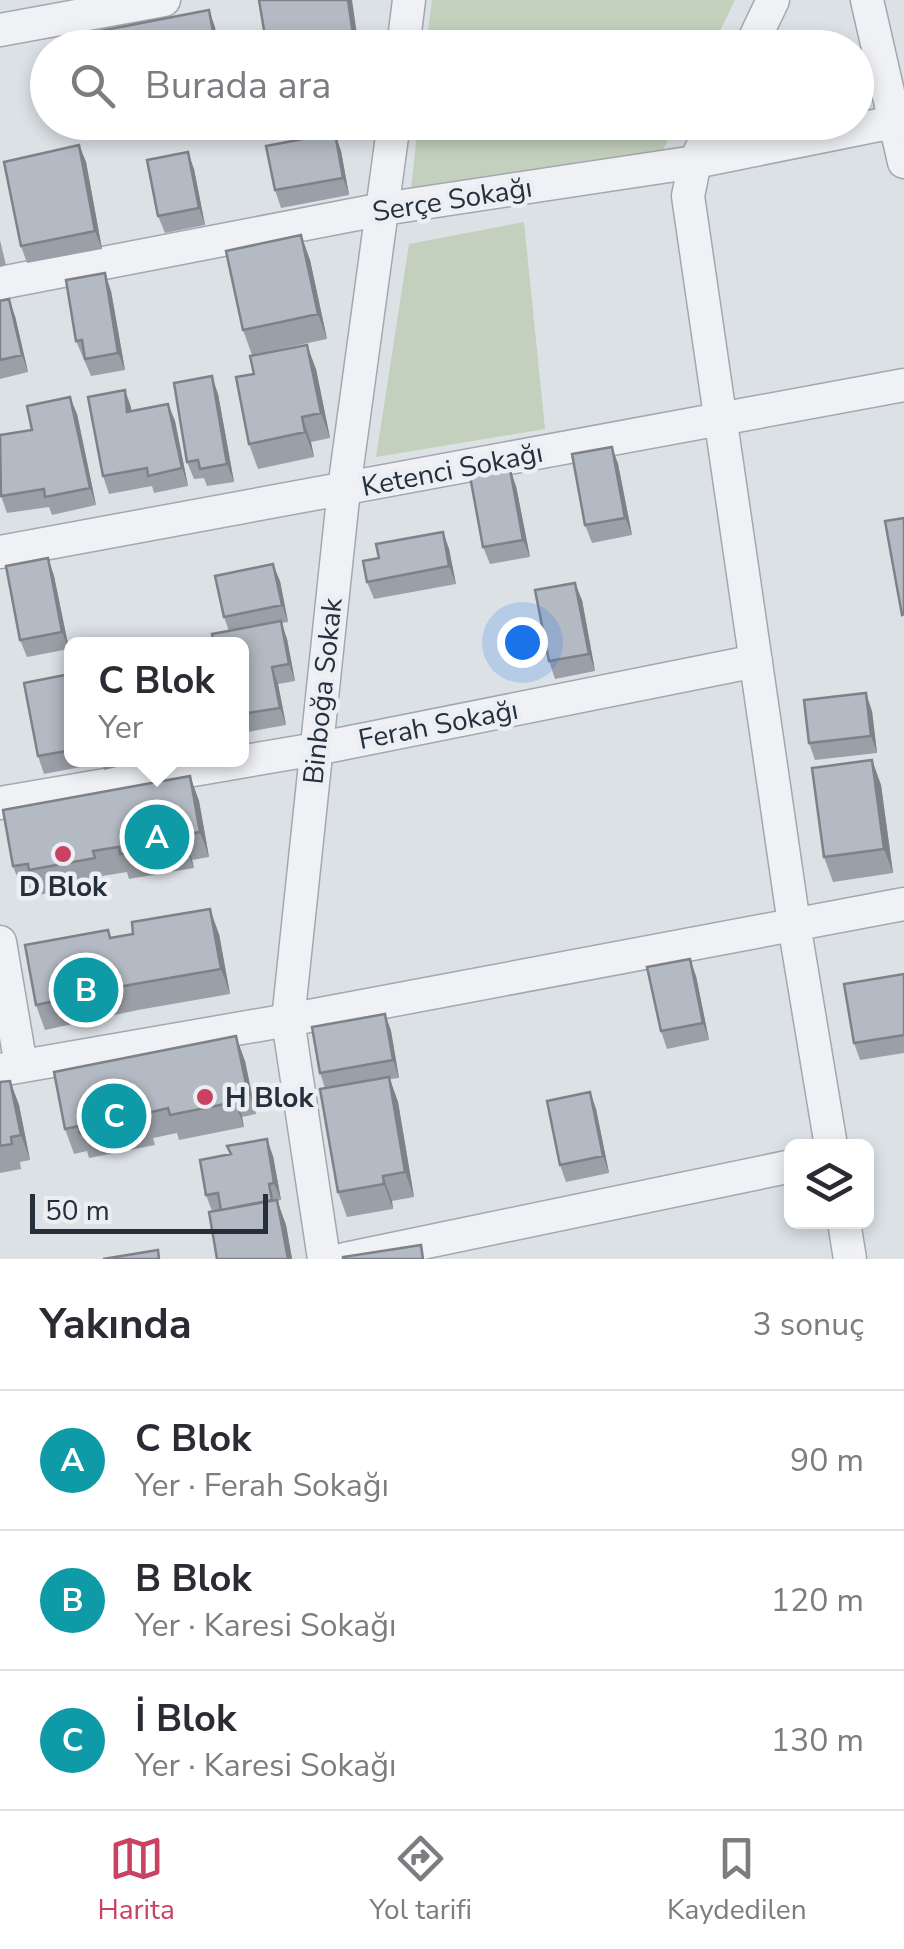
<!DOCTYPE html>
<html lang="tr">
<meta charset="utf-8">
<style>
:root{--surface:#fff;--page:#f2f2f3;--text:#2b2b33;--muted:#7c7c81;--line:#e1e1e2;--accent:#ca4261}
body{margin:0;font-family:"Nunito Sans",sans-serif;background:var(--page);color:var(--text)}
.controls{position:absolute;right:30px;bottom:30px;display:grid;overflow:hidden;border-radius:15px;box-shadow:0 5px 15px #0003}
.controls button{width:90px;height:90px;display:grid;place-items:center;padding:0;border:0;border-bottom:2px solid var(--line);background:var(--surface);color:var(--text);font:50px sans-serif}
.scale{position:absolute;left:30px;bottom:25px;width:238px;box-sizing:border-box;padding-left:10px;border:5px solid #26303c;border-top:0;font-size:28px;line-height:35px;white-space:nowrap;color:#26303c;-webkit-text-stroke:8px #ebeff4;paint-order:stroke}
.you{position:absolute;left:522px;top:642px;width:35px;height:35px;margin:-25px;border:8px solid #fff;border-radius:50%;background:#1a73e8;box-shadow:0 0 0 15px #1a73e833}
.badge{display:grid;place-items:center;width:65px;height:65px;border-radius:50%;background:var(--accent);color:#fff;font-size:32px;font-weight:700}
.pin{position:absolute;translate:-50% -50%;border:5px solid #fff;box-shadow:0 2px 10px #0006}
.popup{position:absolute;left:64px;top:637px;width:185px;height:130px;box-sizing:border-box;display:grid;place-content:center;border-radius:15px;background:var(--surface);filter:drop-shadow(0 2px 8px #0005);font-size:32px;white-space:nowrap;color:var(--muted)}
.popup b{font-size:38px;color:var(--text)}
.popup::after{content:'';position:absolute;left:50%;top:100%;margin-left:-20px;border:20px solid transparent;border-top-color:var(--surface)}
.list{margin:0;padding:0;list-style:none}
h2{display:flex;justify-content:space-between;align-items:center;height:130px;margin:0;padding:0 40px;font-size:42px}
h2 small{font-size:32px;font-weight:400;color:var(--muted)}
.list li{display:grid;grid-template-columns:65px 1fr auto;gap:30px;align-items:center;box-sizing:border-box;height:140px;padding:0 40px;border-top:2px solid var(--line)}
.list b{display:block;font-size:38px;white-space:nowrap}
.list p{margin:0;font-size:32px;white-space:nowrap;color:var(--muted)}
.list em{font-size:32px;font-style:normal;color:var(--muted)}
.icon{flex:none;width:55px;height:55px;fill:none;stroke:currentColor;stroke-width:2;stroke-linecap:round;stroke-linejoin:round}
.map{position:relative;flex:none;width:904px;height:1259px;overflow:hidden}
.search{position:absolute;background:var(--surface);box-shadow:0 5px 15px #0003;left:30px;right:30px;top:30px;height:110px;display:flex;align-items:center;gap:25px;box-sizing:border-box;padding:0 35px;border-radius:55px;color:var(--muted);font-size:38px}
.sheet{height:550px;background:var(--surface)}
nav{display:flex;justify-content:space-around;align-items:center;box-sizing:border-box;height:140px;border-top:2px solid var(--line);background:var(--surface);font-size:28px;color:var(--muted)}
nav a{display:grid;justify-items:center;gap:5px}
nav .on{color:var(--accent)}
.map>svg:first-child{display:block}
</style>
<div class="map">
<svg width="904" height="1259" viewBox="0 0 904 1259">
<rect width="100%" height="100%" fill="#dce1e6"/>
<!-- green -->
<path fill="#c3d0bd" d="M 432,0 L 735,0 L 712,47 L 426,47 Z
M 418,123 L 676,123 L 663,150 L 411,190 Z
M 524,222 L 545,429 L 376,457 L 409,244 Z"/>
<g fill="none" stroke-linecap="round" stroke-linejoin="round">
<defs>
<path id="minor" d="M 867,0 L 904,162
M 0,30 L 164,0
M 403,48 L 409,0
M 750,48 L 773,0
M 714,122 L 695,162 L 688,196 L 794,924 L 831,1146
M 0,283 L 383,209 L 695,162 L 904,120
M 0,552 L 904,385
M 0,803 L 316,749 L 756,661
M 0,942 L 21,1066
M 0,1070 L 288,1020 L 904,904
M 844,1222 L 850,1259
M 324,1259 L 288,1020 L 344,489 L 394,122
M 345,1259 L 792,1166"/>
</defs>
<!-- minor casing -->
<use href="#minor" stroke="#a2a8b0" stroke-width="35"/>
<!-- minor -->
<use href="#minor" stroke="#eff1f4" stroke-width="32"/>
</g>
<!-- wall -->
<path fill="#9ba0a8" d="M 101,122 L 141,122 L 141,124 L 104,131 Z
M 79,145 L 86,162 L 102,249 L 27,263 L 21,246 Z
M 341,151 L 349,195 L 281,208 L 275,190 Z
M 194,169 L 205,225 L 165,233 L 158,216 Z
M 301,235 L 310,260 L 327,339 L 252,355 L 243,330 Z
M 0,240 L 6,265 L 0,267 Z
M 111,291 L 125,370 L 91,376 L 76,341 Z
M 0,301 L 15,316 L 28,372 L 0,379 Z
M 316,369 L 330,438 L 311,442 L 314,457 L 258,469 L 249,444 Z
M 125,390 L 131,411 L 168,404 L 175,421 L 188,486 L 154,493 L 152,486 L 109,494 L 103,476 Z
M 218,394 L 234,482 L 207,486 L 204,478 L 194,479 L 187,462 Z
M 77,414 L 96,505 L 52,515 L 49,507 L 7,513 L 1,496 L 32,430 Z
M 612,447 L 618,464 L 632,535 L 592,543 L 585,525 Z
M 516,486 L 530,557 L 490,564 L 483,547 Z
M 443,532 L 449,549 L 456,584 L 374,599 L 367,582 Z
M 48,558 L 54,576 L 69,649 L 27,657 L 20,640 Z
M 280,581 L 288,622 L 281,623 L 287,639 L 295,681 L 278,684 L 286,725 L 242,733 L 242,644 L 229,631 L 224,617 Z
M 582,600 L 595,671 L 555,679 L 549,661 Z
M 65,675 L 72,695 L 72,760 L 84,760 L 86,766 L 44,774 L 38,756 Z
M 872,711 L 877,753 L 815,760 L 809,743 Z
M 101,760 L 128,760 L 130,764 L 104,770 Z
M 872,760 L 881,785 L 893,873 L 833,882 L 824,857 Z
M 190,776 L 199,801 L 209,857 L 192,860 L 194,868 L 129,879 L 127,872 L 102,876 L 104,883 L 38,895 L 36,889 L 22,891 L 13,866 Z
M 108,930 L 111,938 L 219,934 L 230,994 L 138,1010 L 45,1030 L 36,1005 Z
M 904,974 L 904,1053 L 860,1060 L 854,1043 Z
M 696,976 L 709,1040 L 667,1049 L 661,1031 Z
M 385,1014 L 391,1031 L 399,1078 L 390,1079 L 398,1102 L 414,1197 L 392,1201 L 393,1209 L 347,1217 L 338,1192 L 325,1088 L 320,1073 Z
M 245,1061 L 256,1114 L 242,1117 L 244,1127 L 179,1140 L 177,1133 L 153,1138 L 155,1145 L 89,1158 L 87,1151 L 74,1154 L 65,1129 Z
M 10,1081 L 19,1105 L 30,1160 L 20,1162 L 21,1169 L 0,1173 L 0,1082 Z
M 590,1092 L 596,1109 L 609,1173 L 566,1182 L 560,1165 Z
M 273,1156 L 281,1200 L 277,1201 L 286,1225 L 292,1259 L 217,1259 L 212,1211 L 206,1195 Z"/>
<!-- shaded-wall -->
<path fill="#7e8288" d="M 348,0 L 352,0 L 359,48 L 355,48 Z
M 209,10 L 215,27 L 219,48 L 216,48 Z
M 335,133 L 341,151 L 349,195 L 343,178 Z
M 79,145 L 86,162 L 102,249 L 95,231 Z
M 188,152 L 194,169 L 205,225 L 199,208 Z
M 301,235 L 310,260 L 327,339 L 318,314 Z
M 105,273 L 111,291 L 125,370 L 118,353 Z
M 9,299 L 15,316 L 28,372 L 22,355 Z
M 307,345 L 316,369 L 330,438 L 321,413 Z
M 212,376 L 218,394 L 234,482 L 227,464 Z
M 125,390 L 131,407 L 133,429 L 127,412 Z
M 70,397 L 77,414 L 96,505 L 90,488 Z
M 168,404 L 175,421 L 188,486 L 182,468 Z
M 302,417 L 311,442 L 314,457 L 305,432 Z
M 612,447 L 618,464 L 632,535 L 625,518 Z
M 510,469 L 516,486 L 530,557 L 523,540 Z
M 443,532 L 449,549 L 456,584 L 449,566 Z
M 48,558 L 54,576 L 69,649 L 62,632 Z
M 273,564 L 280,581 L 288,622 L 282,605 Z
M 575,583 L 582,600 L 595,671 L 589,654 Z
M 281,621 L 287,639 L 295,681 L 289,664 Z
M 272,667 L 278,684 L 286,725 L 280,708 Z
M 65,675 L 72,695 L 72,710 Z
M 866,693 L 872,711 L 877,753 L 871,736 Z
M 872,760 L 881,785 L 893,873 L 884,849 Z
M 190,776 L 199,801 L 209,857 L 200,832 Z
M 183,835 L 192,860 L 194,868 L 184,843 Z
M 210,909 L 219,934 L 230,994 L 221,969 Z
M 690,959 L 696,976 L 709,1040 L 703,1023 Z
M 385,1014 L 391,1031 L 399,1078 L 393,1060 Z
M 236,1036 L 245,1061 L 256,1114 L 247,1089 Z
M 389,1077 L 398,1102 L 414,1197 L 405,1172 Z
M 10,1081 L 19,1105 L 30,1160 L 21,1135 Z
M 233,1092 L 242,1117 L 244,1127 L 235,1102 Z
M 590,1092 L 596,1109 L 609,1173 L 603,1156 Z
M 267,1139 L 273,1156 L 281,1200 L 274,1183 Z
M 383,1176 L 392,1201 L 393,1209 L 384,1184 Z
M 277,1200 L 286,1225 L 292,1259 L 288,1259 Z"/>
<!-- building -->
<path fill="#b4bac3" stroke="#7e8288" stroke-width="2.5" d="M 259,0 L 348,0 L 355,48 L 267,48 Z
M 209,10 L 216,48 L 81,48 L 79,35 Z
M 335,133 L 343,178 L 275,190 L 266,146 Z
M 79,145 L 95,231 L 21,246 L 4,162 Z
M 188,152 L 199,208 L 158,216 L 147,160 Z
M 301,235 L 318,314 L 243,330 L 226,251 Z
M 105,273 L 118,353 L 85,359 L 82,340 L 76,341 L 66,280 Z
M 9,299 L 22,355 L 0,360 L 0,301 Z
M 307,345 L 321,413 L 302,417 L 305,432 L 249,444 L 236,377 L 254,374 L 250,356 Z
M 212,376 L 227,464 L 200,469 L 198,460 L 187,462 L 174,383 Z
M 125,390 L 127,412 L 168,404 L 182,468 L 148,476 L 147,468 L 103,476 L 88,397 Z
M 70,397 L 90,488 L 45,497 L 44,489 L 1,496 L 0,435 L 32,430 L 27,406 Z
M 612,447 L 625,518 L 585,525 L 572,454 Z
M 510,469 L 523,540 L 483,547 L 470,476 Z
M 904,518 L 904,614 L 902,615 L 885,521 Z
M 443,532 L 449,566 L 367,582 L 363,561 L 379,558 L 376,544 Z
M 48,558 L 62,632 L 20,640 L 6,566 Z
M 273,564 L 282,605 L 224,617 L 215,576 Z
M 575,583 L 589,654 L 549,661 L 535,590 Z
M 281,621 L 289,664 L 272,667 L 280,708 L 242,714 L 242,644 L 214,644 L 212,634 Z
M 65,675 L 72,710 L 72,750 L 38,756 L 24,683 Z
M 866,693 L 871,736 L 809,743 L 804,700 Z
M 872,760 L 884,849 L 824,857 L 812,768 Z
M 190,776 L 200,832 L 183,835 L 184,843 L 120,854 L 119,847 L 105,849 L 93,851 L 95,858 L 29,870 L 28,864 L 13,866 L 3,810 Z
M 210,909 L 221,969 L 129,985 L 36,1005 L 25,945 L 108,930 L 110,938 L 133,934 L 132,922 Z
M 690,959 L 703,1023 L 661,1031 L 647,967 Z
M 904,974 L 904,1035 L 854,1043 L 844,984 Z
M 385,1014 L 393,1060 L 320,1073 L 312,1027 Z
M 236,1036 L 247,1089 L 233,1092 L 235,1102 L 170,1115 L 168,1108 L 144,1114 L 146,1120 L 80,1133 L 79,1126 L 65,1129 L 54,1072 Z
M 389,1077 L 405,1172 L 383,1176 L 384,1184 L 338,1192 L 320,1089 Z
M 10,1081 L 21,1135 L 11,1137 L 12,1144 L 0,1146 L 0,1082 Z
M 590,1092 L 603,1156 L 560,1165 L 547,1101 Z
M 267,1139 L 274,1183 L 269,1184 L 272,1200 L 221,1210 L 218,1193 L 206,1195 L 200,1160 L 231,1154 L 227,1146 Z
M 277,1200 L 288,1259 L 217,1259 L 209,1212 Z
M 421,1245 L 423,1259 L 343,1259 L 343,1257 Z
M 158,1250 L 159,1259 L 103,1259 Z"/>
<!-- markers -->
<g fill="#ca4261" stroke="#ebeff4" stroke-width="4">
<circle cx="63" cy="854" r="10"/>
<circle cx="205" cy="1097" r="10"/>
</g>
<g text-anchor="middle" stroke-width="9" stroke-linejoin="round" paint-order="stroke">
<!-- street labels -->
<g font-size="28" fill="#26303c" stroke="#ebeff4">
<text transform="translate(452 199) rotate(-9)" y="10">Serçe Sokağı</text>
<text transform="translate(452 469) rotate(-11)" y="10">Ketenci Sokağı</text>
<text transform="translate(322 691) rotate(-84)" y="10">Binboğa Sokak</text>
<text transform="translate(438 724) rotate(-11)" y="10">Ferah Sokağı</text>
</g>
<!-- poi labels -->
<g font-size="28" font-weight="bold" fill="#26303c" stroke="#ebeff4">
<text x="63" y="896">D Blok</text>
<text x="225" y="1107" text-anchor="start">H Blok</text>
</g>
</g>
</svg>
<div class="controls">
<button><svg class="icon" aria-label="layers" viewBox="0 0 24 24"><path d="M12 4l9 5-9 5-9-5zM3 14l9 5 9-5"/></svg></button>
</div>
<div class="scale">50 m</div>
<div class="you"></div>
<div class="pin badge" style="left:157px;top:837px;background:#0f9aa8">A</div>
<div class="popup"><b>C Blok</b>Yer</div>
<div class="pin badge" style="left:86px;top:990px;background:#0f9aa8">B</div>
<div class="pin badge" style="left:114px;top:1116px;background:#0f9aa8">C</div>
<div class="search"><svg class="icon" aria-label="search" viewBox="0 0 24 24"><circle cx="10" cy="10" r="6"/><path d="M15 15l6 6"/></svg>Burada ara</div>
</div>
<section class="sheet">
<h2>Yakında<small>3 sonuç</small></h2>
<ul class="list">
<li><span class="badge" style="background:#0f9aa8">A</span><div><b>C Blok</b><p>Yer · Ferah Sokağı</p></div><em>90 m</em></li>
<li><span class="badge" style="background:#0f9aa8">B</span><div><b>B Blok</b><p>Yer · Karesi Sokağı</p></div><em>120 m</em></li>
<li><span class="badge" style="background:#0f9aa8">C</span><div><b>İ Blok</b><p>Yer · Karesi Sokağı</p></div><em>130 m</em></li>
</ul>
</section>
<nav>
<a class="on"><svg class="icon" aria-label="map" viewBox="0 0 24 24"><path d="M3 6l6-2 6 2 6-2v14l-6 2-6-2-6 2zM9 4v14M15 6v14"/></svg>Harita</a>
<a><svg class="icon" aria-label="directions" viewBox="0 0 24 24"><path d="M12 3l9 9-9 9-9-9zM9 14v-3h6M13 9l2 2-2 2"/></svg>Yol tarifi</a>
<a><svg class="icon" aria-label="saved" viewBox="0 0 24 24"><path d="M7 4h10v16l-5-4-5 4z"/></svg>Kaydedilen</a>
</nav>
